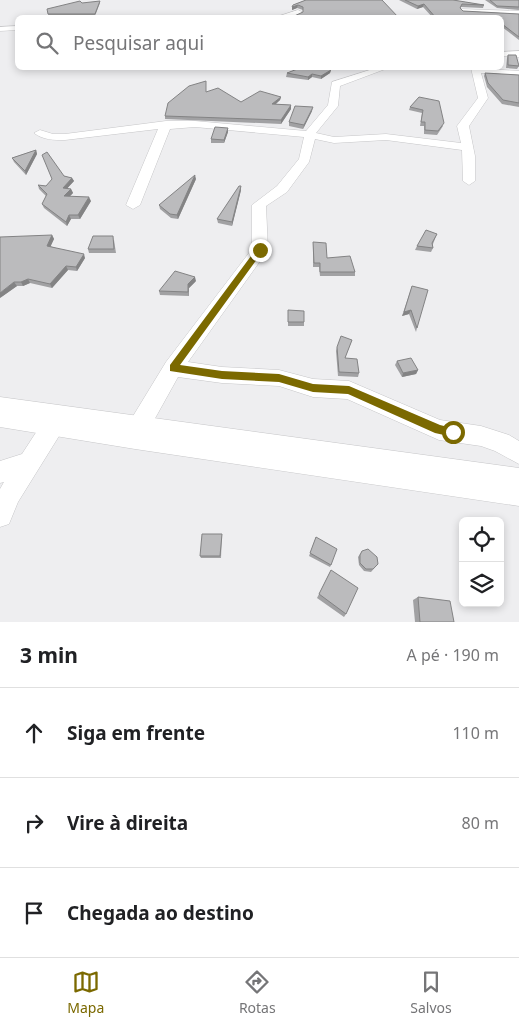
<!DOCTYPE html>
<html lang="pt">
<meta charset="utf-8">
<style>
:root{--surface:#fff;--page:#f6f6f6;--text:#202124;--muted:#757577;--line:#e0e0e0;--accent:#7b6900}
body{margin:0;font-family:"Noto Sans",sans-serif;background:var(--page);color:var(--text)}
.controls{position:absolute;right:15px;bottom:15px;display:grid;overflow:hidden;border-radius:8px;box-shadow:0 2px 8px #0003}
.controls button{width:45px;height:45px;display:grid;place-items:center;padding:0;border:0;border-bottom:1px solid var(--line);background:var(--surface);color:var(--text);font:25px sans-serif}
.stop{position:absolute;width:15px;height:15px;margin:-11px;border:4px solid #7b6900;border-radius:50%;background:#fff}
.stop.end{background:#7b6900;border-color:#fff;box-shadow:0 1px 5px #0008}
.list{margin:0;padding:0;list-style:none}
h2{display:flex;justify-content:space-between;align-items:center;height:65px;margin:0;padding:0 20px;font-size:21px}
h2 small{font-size:16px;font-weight:400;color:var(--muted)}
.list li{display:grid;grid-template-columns:32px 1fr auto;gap:15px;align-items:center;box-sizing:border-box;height:90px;padding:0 20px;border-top:1px solid var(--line)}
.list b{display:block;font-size:19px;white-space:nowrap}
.list em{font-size:16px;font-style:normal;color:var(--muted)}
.icon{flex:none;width:28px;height:28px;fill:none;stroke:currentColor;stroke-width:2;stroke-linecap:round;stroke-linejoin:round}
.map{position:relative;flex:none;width:519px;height:622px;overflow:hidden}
.search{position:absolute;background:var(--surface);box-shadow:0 2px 8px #0003;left:15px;right:15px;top:15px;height:55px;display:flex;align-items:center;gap:12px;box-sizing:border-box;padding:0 18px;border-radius:8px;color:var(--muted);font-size:19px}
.sheet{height:335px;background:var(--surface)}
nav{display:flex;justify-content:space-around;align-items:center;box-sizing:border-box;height:70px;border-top:1px solid var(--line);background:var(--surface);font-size:14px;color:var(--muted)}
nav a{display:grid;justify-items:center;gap:2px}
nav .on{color:var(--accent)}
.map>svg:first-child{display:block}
</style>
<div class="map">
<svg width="519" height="622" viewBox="0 0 519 622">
<rect width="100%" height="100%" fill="#eeeef0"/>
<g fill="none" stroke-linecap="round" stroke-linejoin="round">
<defs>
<path id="minor" d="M 461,9 L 519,11 L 519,15 L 463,12 L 461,11 Z
M 298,10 L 302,12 L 301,14 L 286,18 L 273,18 Z
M 18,26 L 18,30 L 0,31 L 0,27 Z
M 519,51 L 519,57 L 502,56 L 502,52 Z
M 376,68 L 388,68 L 340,86 L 338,106 L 316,133 L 334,137 L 386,134 L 461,143 L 457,126 L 478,98 L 471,68 L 519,71 L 519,77 L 481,73 L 488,98 L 469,126 L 475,156 L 475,181 L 469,185 L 463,181 L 462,150 L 386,140 L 334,143 L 315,139 L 309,162 L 287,192 L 266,206 L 268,250 L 188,362 L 222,367 L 279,370 L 313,379 L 349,381 L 440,420 L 481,426 L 509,435 L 519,441 L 519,464 L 495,451 L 481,446 L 439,440 L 347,399 L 313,397 L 279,386 L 222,383 L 178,377 L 143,440 L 135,443 L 127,440 L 124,433 L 127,426 L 166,362 L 252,249 L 252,205 L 277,186 L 299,159 L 304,137 L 195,127 L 170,129 L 140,205 L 133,209 L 126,205 L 158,129 L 65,140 C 54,140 43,140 34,133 L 40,130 L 53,134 L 65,134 L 166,121 L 195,121 L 306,131 L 328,105 L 332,82 Z
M 56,411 L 64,414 L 67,421 L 64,428 L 18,502 L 9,524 L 0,527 L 0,489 L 4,482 L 0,483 L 0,461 L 22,454 L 48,414 Z"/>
<path id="trunk" d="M 0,397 L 519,468 L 519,506 L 135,449 L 0,427 Z"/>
</defs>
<!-- minor casing -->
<use href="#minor" stroke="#c6c6c8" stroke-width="1"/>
<!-- trunk casing -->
<use href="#trunk" stroke="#c6c6c8" stroke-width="1"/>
<!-- minor -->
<use href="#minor" fill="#fff" fill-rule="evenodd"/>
<!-- trunk -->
<use href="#trunk" fill="#fff" fill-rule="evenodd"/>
</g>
<!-- wall -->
<path fill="#a1a1a3" d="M 306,0 L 303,12 L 303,10 L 297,8 L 292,10 L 293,5 Z
M 399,0 L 453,0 L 484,5 L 483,8 L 461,7 L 460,9 L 463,11 L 519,14 L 519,40 L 502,27 L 502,18 L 433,18 L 423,7 L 417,9 Z
M 485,0 L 519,0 L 519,10 L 497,8 Z
M 82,3 L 100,3 L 95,16 L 49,17 L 48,14 Z
M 508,55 L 519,66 L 517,69 L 506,68 L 507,58 Z
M 331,70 L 330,73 L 321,79 L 312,77 L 308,80 L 286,77 L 287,73 Z
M 485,73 L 519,75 L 519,107 L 502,104 L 487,87 L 484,76 Z
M 207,92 L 241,102 L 281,97 L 280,100 L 276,104 L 291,105 L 291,109 L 281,124 L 165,119 L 165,116 Z
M 419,97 L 443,126 L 437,135 L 424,134 L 424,126 L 420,126 L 422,113 L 409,110 L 410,107 Z
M 312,111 L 303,129 L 289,126 L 289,122 Z
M 228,128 L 228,132 L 224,143 L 211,143 L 211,139 Z
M 36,150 L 37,154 L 26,175 L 14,162 L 12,158 Z
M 64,176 L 72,178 L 74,181 L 67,188 L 71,189 L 73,193 L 69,197 L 91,201 L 80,219 L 71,219 L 67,226 L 44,208 L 42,204 L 46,196 L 39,189 L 38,185 L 46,186 Z
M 196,179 L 178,219 L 171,218 L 160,209 L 159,205 Z
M 241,190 L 232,226 L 218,223 L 217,219 Z
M 437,234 L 433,244 L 433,248 L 431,252 L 415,250 L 417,246 Z
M 52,235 L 54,239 L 50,246 L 85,258 L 77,271 L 68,270 L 52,288 L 30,283 L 23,286 L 17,286 L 0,298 Z
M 114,240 L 116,253 L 89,253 L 88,249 Z
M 313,242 L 327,258 L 355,272 L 355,276 L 320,276 L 319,267 L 313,267 Z
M 196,281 L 189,288 L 189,296 L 160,295 L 159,291 Z
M 412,286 L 417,328 L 416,332 L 409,314 L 402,316 Z
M 288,310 L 304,322 L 304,326 L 288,326 Z
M 352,340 L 345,358 L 359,373 L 358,377 L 338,376 L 336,351 L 337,347 Z
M 397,361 L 418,370 L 416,374 L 402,377 L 395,365 Z
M 222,534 L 221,558 L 201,558 L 200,556 Z
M 316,537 L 331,565 L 330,567 L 309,556 Z
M 362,551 L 378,564 L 371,572 L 364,571 L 359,565 L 358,557 Z
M 331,570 L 346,614 L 344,617 L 317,598 Z
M 418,597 L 454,622 L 415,622 L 413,600 Z"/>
<!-- shaded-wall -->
<path fill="#838384" d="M 424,4 L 423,7 L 417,9 L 418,6 Z
M 298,5 L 297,8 L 292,10 L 292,7 Z
M 331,70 L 330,73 L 321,79 L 321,76 Z
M 312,74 L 312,77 L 308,80 L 308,77 Z
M 281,97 L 280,100 L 272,107 L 272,104 Z
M 291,105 L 291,109 L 281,124 L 281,120 Z
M 313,107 L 312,111 L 303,129 L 304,125 Z
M 228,128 L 228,132 L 224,143 L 224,140 Z
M 36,150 L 37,154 L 26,175 L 25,171 Z
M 195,175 L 196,179 L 178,219 L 177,215 Z
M 72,178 L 74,181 L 64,192 L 63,188 Z
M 241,186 L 241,190 L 232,226 L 232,222 Z
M 71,189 L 73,193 L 66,200 L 64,196 Z
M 89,197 L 91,201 L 80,219 L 78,215 Z
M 69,215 L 71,219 L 67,226 L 66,222 Z
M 52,235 L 54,239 L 49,250 L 47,246 Z
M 84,254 L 85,258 L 77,271 L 76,267 Z
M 66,266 L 68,270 L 52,288 L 50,284 Z
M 195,277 L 196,281 L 189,288 L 189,296 L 188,284 Z
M 28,279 L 30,283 L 23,286 L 21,282 Z
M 14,282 L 17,286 L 0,298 L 0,293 Z
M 411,310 L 409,314 L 402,316 L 404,312 Z
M 418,370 L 416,374 L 402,377 L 403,373 Z"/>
<!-- building -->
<path fill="#bbbbbd" stroke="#838384" d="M 306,0 L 382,0 L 399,18 L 354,18 L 354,16 L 351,18 L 290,18 L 303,12 L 303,7 L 298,5 L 292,7 L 293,5 Z
M 405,0 L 453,0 L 484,5 L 462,4 L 460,8 L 463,11 L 519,14 L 519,37 L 502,24 L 502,18 L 436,18 L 424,4 L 418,6 Z
M 490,0 L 519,0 L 519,7 L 497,6 Z
M 80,1 L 82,3 L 100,1 L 95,14 L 48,14 L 47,9 Z
M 508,55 L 516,55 L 519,66 L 508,65 Z
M 300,68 L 329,68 L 331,70 L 321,76 L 312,74 L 308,77 L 287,73 Z
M 485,73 L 519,75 L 519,103 L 503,100 L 488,83 Z
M 206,81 L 206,92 L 218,88 L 241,102 L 260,91 L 281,97 L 272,104 L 291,105 L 281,120 L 165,116 L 168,103 L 189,86 Z
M 419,97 L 439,101 L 444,123 L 438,131 L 425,130 L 425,122 L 421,122 L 423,110 L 410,107 Z
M 295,106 L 313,107 L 304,125 L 289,122 Z
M 215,127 L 228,128 L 224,140 L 211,139 Z
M 36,150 L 25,171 L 12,158 Z
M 47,152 L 64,176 L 72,178 L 63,188 L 71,189 L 64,196 L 89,197 L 78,215 L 69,215 L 66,222 L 42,204 L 47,194 L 38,185 L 46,186 L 52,179 L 42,155 Z
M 195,175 L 177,215 L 170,214 L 159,205 Z
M 239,186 L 241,186 L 232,222 L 217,219 Z
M 426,230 L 437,234 L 432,243 L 433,248 L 417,246 Z
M 52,235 L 47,246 L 84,254 L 76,267 L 66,266 L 50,284 L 28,279 L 21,282 L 14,282 L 0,293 L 0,237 Z
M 93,236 L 113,236 L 114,249 L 88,249 Z
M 313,242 L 326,243 L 327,258 L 350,256 L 355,272 L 320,272 L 320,263 L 314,263 Z
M 175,271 L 195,277 L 188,284 L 188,292 L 159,291 Z
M 412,286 L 428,290 L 417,328 L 411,310 L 404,312 Z
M 288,310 L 304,311 L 304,322 L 288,322 Z
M 341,336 L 352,340 L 345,358 L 357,359 L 359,373 L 339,372 L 337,347 Z
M 411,358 L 418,370 L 403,373 L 397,361 Z
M 202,534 L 222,534 L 220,556 L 200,556 Z
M 316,537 L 337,549 L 331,565 L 310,553 Z
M 368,549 L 377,557 L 378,564 L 373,569 L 366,569 L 360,563 L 360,555 L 362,551 Z
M 331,570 L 358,588 L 346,614 L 319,594 Z
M 418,597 L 450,601 L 454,622 L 420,622 Z"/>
<!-- route -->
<path fill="#7b6900" d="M 260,247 L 264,250 L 263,251 L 180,365 L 222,371 L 279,374 L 313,384 L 349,386 L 440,425 L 456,429 L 456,435 L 453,437 L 435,433 L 348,394 L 313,392 L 279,382 L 222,379 L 170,371 L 170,365 L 257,248 Z"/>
</svg>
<div class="controls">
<button><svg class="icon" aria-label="locate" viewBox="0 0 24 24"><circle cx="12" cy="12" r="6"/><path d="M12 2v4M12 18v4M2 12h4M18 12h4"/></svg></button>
<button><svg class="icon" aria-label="layers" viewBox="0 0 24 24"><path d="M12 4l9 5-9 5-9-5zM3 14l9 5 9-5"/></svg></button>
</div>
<div class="stop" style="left:453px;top:432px"></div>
<div class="stop end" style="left:260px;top:250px"></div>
<div class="search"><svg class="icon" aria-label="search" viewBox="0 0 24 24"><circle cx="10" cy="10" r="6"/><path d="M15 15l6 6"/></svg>Pesquisar aqui</div>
</div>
<section class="sheet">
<h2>3 min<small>A pé · 190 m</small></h2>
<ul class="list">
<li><svg class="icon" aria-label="ahead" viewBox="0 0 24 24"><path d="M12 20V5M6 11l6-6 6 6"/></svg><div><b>Siga em frente</b></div><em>110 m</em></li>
<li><svg class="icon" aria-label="right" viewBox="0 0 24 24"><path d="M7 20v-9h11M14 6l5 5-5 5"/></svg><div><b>Vire à direita</b></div><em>80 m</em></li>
<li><svg class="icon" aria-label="arrive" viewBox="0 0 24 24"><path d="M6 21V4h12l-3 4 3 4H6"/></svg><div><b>Chegada ao destino</b></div></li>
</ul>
</section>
<nav>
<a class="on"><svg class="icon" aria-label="map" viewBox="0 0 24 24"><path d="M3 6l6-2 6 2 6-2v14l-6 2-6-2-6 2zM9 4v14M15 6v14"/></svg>Mapa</a>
<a><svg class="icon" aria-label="directions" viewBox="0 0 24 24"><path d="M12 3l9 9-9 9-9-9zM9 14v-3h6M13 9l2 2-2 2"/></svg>Rotas</a>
<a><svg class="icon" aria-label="saved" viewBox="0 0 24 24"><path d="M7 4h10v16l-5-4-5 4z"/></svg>Salvos</a>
</nav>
